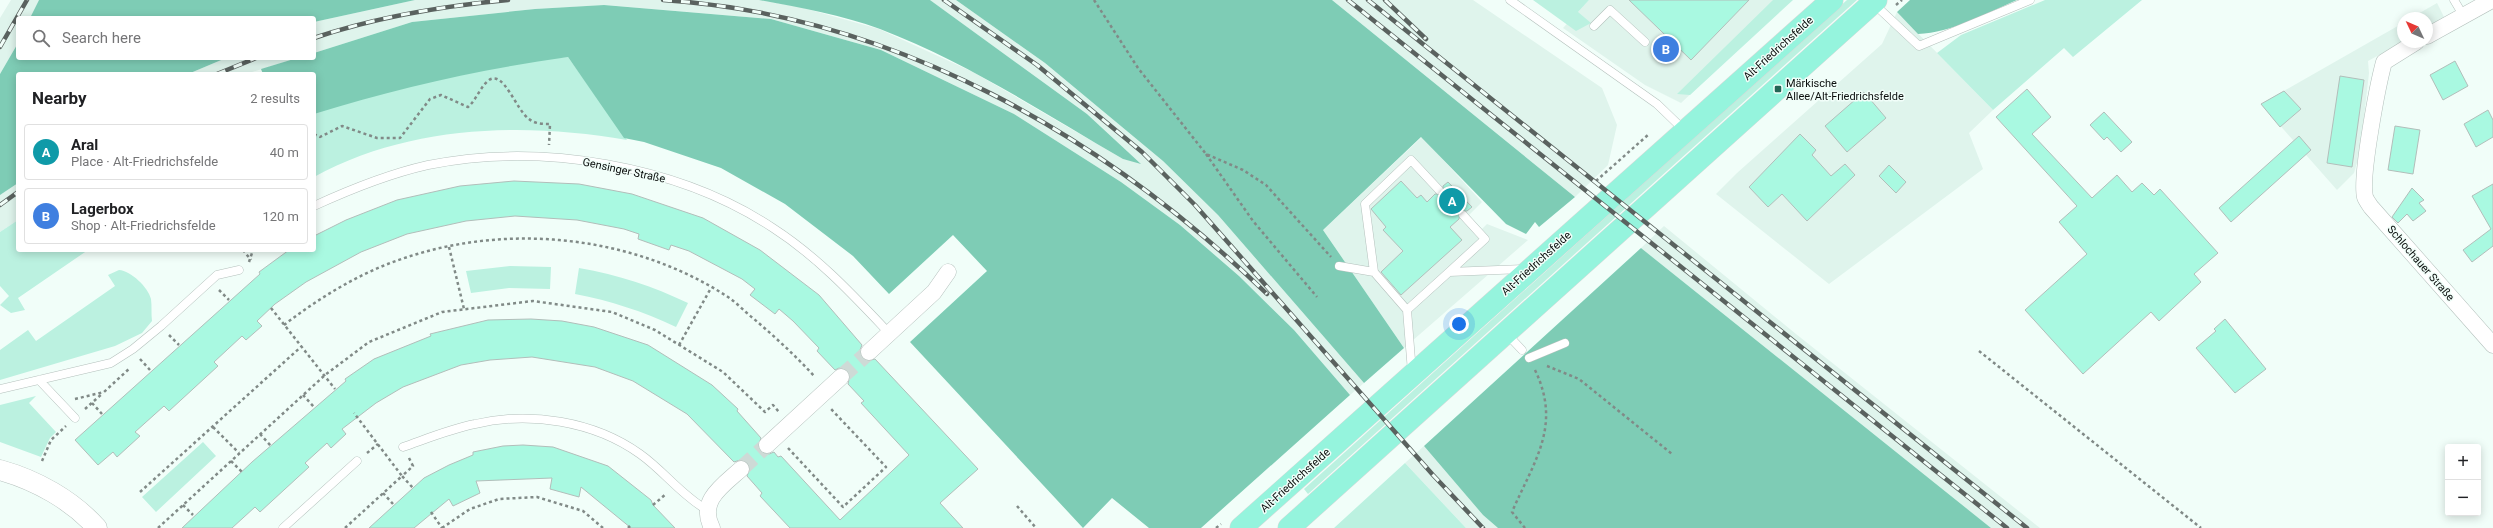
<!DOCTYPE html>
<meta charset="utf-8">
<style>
:root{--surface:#fff;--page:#f2f2f2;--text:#202124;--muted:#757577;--line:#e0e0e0;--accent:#236555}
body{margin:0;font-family:Roboto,sans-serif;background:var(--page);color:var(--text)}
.controls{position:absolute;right:12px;bottom:12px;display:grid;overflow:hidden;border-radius:4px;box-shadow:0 2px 10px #0003}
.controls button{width:36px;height:36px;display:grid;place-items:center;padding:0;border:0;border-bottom:1px solid var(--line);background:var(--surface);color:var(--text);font:20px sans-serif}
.compass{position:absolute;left:2397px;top:12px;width:36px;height:36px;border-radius:50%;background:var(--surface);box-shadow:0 2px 10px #0003;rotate:314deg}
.you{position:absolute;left:1459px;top:324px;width:14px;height:14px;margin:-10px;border:3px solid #fff;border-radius:50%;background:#1a73e8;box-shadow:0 0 0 6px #1a73e833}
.badge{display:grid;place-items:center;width:26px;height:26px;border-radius:50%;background:var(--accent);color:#fff;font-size:13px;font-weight:700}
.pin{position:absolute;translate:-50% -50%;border:2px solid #fff;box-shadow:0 1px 4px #0006}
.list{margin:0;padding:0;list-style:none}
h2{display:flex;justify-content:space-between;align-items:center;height:52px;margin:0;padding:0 16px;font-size:17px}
h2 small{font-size:13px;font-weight:400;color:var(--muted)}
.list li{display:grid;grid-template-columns:26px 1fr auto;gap:12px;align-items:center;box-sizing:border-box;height:56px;margin:0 8px 8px;padding:0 8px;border:1px solid var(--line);border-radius:4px}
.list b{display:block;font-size:15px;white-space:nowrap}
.list p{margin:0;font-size:13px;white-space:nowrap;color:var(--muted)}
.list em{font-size:13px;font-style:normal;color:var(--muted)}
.icon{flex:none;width:22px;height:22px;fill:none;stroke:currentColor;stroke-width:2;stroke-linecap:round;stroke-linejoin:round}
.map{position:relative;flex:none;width:2493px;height:528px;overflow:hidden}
.search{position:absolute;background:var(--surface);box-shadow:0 2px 10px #0003;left:16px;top:16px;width:300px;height:44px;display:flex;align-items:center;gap:10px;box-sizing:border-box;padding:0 14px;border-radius:4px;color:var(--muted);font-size:15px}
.panel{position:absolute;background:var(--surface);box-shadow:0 2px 10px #0003;left:16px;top:72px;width:300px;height:180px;border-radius:4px}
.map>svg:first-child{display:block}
</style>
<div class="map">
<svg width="2493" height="528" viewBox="0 0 2493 528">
<rect width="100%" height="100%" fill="#f1fef9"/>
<!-- built -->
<path fill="#dff4ec" d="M 11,0 L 39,0 L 30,18 L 18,18 L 18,43 L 0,74 L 0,18 Z
M 415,0 L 759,0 L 800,7 L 879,29 L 973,72 L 1123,159 L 1140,163 L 1087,114 L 930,0 L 956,0 L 1045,63 L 1163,161 L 1218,215 L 1364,383 L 1350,395 L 1294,330 L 1239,276 L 1180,225 L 1121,182 L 1014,114 L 881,50 L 771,19 L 605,5 L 535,9 L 412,22 L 314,53 L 314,22 Z
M 1332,0 L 1473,0 L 1602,88 L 1617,125 L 1608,165 L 1575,197 Z
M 1589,0 L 1791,0 L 1681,103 L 1645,85 L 1563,28 Z
M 2437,3 L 2445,19 L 2427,29 L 2427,18 L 2411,18 Z
M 1897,12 L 1993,110 L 1969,133 L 1983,169 L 1829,284 L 1716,194 L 1737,173 L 1882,44 Z
M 2403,23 L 2403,42 L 2368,61 L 2369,73 L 2360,152 L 2354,173 L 2337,190 L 2261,104 Z
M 226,58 L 297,58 L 246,74 L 188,74 Z
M 1422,137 L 1482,202 L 1469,215 L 1482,229 L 1487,224 L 1528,240 L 1404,348 L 1323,230 Z
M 18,183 L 18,220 L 0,232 L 0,195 Z
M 1664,226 L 1796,334 L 2040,528 L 1991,528 L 1641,248 Z
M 1424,446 L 1483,515 L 1498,528 L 1466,528 L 1405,463 Z"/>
<!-- green -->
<path fill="#bbf1e0" d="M 1533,0 L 1589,0 L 1578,12 L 1591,23 L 1576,31 Z
M 1773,0 L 1793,0 L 1690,95 L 1677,94 Z
M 1847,0 L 1857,0 L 1308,494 L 1304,489 Z
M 2045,0 L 2142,0 L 2073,57 L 2064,48 L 1993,110 L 1937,53 L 1961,35 Z
M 568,57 L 627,140 C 523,122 409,125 314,177 L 314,74 L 291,74 Z
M 18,220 L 18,250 L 88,250 L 18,298 L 25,310 L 11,313 L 0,305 L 9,296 L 0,286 L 0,232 Z
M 510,266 L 551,267 L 550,289 L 509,288 L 471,293 L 466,271 Z
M 579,268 C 619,275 652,286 688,303 L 676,327 C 642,311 611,301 575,294 Z
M 119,270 C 131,271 148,287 151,299 C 152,306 151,314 152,321 L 142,333 L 115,346 L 0,380 L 0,350 L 28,330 L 36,341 L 115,286 L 108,275 Z
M 36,396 L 29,403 L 56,432 L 50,438 L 41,457 L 0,442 L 0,405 Z
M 203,442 L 216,456 L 156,512 L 142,497 Z
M 1405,463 L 1466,528 L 1334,528 Z"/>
<!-- forest -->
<path fill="#7eccb5" d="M 39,0 L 415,0 L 314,22 L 314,18 L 30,18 Z
M 759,0 L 930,0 L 1087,114 L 1141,164 L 1123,159 C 1044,113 966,62 880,29 C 841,15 799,7 759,0 Z
M 956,0 L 1332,0 L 1575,197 L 1539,227 L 1535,222 L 1526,234 L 1506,224 L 1421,137 L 1323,230 L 1404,348 L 1364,383 L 1218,215 L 1163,161 L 1045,63 Z
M 1910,0 L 2017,0 C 1986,13 1952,33 1918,34 L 1897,12 Z
M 604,5 L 771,19 L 881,50 L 1014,114 L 1121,182 L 1180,225 L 1239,276 L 1294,330 L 1350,395 L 1201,528 L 1149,528 L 1112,498 L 1083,528 L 910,342 L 987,271 L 953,235 L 889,294 L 853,256 L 785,204 L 721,168 L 644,142 L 624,138 L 568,57 C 482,69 397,88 314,114 L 314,74 L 263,74 L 261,69 L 297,58 L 314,58 L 314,53 L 412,22 L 535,9 Z
M 18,43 L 18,58 L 226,58 L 188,74 L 18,74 L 18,183 L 0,195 L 0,74 Z
M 1641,248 L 1991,528 L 1498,528 L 1483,515 L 1424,446 Z"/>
<!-- building -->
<path fill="#a9f9e1" stroke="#b2beba" d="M 1629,0 L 1749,0 L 1691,60 Z
M 2455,61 L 2468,86 L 2443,100 L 2430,75 Z
M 2340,76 L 2364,80 L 2352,167 L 2327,163 Z
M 2027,89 L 2051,117 L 2032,134 L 2092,198 L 2117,175 L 2132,192 L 2142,183 L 2154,195 L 2160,189 L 2218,253 L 2194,274 L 2201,282 L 2159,321 L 2151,312 L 2083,374 L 2025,310 L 2087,254 L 2059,222 L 2077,206 L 1996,117 Z
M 2284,91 L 2301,109 L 2280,127 L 2261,104 Z
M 1864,92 L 1886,118 L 1847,152 L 1825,126 Z
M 2488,110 L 2493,120 L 2493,137 L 2476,147 L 2464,124 Z
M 2104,112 L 2132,142 L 2121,152 L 2107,137 L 2104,140 L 2090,125 Z
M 2395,126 L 2420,130 L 2413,174 L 2388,170 Z
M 1800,134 L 1816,150 L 1812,155 L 1831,176 L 1845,164 L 1855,175 L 1807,221 L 1782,194 L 1768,207 L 1749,187 Z
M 2299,136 L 2311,150 L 2231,222 L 2219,208 Z
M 1889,165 L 1906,182 L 1896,193 L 1879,176 Z
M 514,181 L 579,184 L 632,194 L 703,218 L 760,250 L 819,295 L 862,345 L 860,350 L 862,358 L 867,361 L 875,359 L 978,469 L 940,503 L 963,528 L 790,528 L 760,496 L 762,493 L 747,476 L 750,468 L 748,463 L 740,460 L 734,462 L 687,414 L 633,381 L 595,367 L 532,357 L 490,360 L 461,365 L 403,387 L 376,403 L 342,429 L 346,434 L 331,448 L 327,443 L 305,463 L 309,467 L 260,512 L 255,507 L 232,528 L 182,528 L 252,462 L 346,381 L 345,379 L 374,359 L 431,336 L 430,334 L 488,320 L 531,319 L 562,321 L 594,327 L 648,345 L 712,385 L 738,409 L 737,411 L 761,438 L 758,447 L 760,452 L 769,454 L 774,452 L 778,457 L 781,456 L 840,520 L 909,455 L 861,403 L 864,401 L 848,384 L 850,375 L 848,370 L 839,368 L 835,370 L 817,351 L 819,348 L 793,321 L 779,309 L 775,314 L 750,295 L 755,289 L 742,279 L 689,251 L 671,245 L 669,250 L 638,239 L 639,234 L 624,229 L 577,220 L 515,216 L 466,221 L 407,234 L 361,252 L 306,282 L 275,304 L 257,321 L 262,326 L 246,340 L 242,336 L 214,362 L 218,366 L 169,411 L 164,406 L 135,432 L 140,436 L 117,457 L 113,452 L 98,465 L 75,440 L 260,274 L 259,272 L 289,250 L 314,250 L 314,236 L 346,220 L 397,200 L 460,186 Z
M 1401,181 L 1417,198 L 1421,195 L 1427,202 L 1435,194 L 1443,194 L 1443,186 L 1448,182 L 1472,207 L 1467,211 L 1460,211 L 1459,219 L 1450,227 L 1462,240 L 1401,295 L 1381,272 L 1403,251 L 1383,230 L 1386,227 L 1371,209 Z
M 2493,184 L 2493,246 L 2472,262 L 2463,250 L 2491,229 L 2472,196 Z
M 2412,188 L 2424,200 L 2419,203 L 2426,211 L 2413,221 L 2407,214 L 2398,223 L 2392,217 Z
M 2225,319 L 2266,369 L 2235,393 L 2196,348 L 2216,331 L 2214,329 Z
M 523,445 L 553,447 L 608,466 L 651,500 L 653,505 L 675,528 L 631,528 L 581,487 L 579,497 L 550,489 L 552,478 L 476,481 L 480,493 L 453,506 L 449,499 L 414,528 L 369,528 L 424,478 L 449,465 L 473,455 L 473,452 L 503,446 Z"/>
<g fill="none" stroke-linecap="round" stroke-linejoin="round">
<!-- minor-tunnel -->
<path stroke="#cedad6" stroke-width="16" stroke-dasharray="16 8" stroke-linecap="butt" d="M 841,377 L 869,352
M 741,469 L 767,445"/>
<defs>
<path id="service" d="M 1510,0 L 1657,104 L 1685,131
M 2454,0 L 2463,15
M 1873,3 L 1919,46 L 2030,0
M 1594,26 L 1610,10 L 1645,42
M 314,206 C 351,189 388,174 428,165 C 540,142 678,165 773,228 C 818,257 853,295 889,333
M 1339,266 L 1374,272
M 1449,272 L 1485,239 L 1463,215
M 1407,310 L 1374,272 L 1365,204 L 1411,160 L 1439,190
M 1506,333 L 1522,350
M 1529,358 L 1565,343
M 1412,372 L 1407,310 L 1449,272 L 1523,269
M 39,380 L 75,418
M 0,389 L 111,363 L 133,349 L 161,326 L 217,275 L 239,270
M 403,447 C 426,439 450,429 475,424 C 529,411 594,421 640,454 C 664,471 681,495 707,510
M 283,528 L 357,461"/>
<path id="minor" d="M 2427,36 L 2492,0
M 2416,42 L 2384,62 C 2378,84 2360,177 2365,197 C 2366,200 2369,204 2371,207 L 2493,345
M 869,352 L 934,292 L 948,272
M 767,445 L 841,377
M 712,528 C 698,501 722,486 741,469"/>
<path id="tertiary" d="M 0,470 C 36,480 72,500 97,528"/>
<path id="primary" d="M 1241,528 L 1832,0
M 1289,528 L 1876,0"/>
</defs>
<!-- service casing -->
<use href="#service" stroke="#b4c0bc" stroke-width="9"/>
<!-- minor casing -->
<use href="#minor" stroke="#b4c0bc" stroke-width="17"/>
<!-- tertiary casing -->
<use href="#tertiary" stroke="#b4c0bc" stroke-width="21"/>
<!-- primary casing -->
<use href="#primary" stroke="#d8d9d8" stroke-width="23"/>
<!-- path -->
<path stroke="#818a87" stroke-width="2.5" stroke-dasharray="3 3" stroke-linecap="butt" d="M 1094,0 L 1138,68 L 1206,154 L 1243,170 L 1266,185 L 1331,257
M 1896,5 L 1902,0
M 314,134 L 320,137 L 342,126 L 377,138 L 400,138 L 430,99 L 441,95 L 468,107 C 477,99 480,87 489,80 C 504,70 516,110 529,119 C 535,124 543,124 550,124 L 549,145
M 1206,154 L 1253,221 L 1317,297
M 1596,181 L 1649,134
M 449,247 L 464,309
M 243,250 L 251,260
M 249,262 L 253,250
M 219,290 L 229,300
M 271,308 L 335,389
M 284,325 C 323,295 366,269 414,255 C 517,223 638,238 728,297 C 737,303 745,312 754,319 C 775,337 796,356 815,377
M 169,335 L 179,345
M 679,345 L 711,288
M 1979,351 L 2201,528
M 140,359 L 150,370
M 1547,366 L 1579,379 L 1672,454
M 303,395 L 314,407
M 75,399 L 104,392 L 130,368
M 92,403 L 102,414
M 85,409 L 103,393
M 213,427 L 239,453
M 260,434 L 271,446
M 788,448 L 843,507 L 886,467 L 831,409
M 367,453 L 378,444
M 409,458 L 413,466 L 402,476 L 413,488
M 42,461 L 51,440 L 66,426
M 231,461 L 242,472
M 140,492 L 302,346
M 383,493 L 393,504
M 183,505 L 193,515
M 653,505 L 666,494
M 1017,506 L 1036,528
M 431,512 L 442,528
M 158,528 L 325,375 L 369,342 L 442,312 L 533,301 L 612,312 L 655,330 L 723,372 L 765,412 L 773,405 L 779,412
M 345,528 L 402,476 L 354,413
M 442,528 L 470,509 L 499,499 L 537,497 L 583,511 L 603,528
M 628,528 L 630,526
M 1216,528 L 1221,524
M 1525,528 L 1512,512 C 1534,461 1562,426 1535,370"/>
<!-- service -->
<use href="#service" stroke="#fff" stroke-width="8"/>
<!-- minor -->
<use href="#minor" stroke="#fff" stroke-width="16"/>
<!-- tertiary -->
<use href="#tertiary" stroke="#fff" stroke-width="20"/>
<!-- primary -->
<use href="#primary" stroke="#95f4dd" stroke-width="22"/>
<defs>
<path id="rail" d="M 663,0 C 894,15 1104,136 1267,294
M 944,0 L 1037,65 L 1142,152 L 1195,205 L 1433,475 L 1483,528
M 1348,0 L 2007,528
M 1368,0 L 2027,528
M 1385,0 L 1426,39
M 314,38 C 376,17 443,6 508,0
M 0,47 L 27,0
M 217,74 L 256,58
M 0,205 L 18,192"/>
</defs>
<!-- rail casing -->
<use href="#rail" stroke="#5a625f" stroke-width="4.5"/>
<!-- rail -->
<use href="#rail" stroke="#f1fef9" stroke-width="3" stroke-dasharray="9" stroke-linecap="butt"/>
</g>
<!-- markers -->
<rect fill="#236555" stroke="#f1fef9" stroke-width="1.5" x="1774" y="85" width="8" height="8" rx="2"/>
<g text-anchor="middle" stroke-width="3" stroke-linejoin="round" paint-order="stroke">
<!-- street labels -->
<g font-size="11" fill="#0b0f0e" stroke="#f1fef9">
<text transform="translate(1778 48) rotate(-42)" y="4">Alt-Friedrichsfelde</text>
<text transform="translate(624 170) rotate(12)" y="4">Gensinger Straße</text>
<text transform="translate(1536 263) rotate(-42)" y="4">Alt-Friedrichsfelde</text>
<text transform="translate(2421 263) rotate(49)" y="4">Schlochauer Straße</text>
<text transform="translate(1295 480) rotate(-42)" y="4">Alt-Friedrichsfelde</text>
</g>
<!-- poi labels -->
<g font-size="11" fill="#0b0f0e" stroke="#f1fef9" text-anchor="start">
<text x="1786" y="87">Märkische<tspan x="1786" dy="13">Allee/Alt-Friedrichsfelde</tspan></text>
</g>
</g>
</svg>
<div class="controls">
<button>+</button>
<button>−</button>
</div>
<svg class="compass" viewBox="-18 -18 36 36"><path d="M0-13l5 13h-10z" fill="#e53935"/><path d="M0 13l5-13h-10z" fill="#757577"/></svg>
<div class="you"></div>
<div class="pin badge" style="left:1452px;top:201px;background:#0f9aa8">A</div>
<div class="pin badge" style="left:1666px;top:49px;background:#3f7fe0">B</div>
<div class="search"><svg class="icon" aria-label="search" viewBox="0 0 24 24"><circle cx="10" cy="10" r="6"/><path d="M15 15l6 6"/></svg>Search here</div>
<section class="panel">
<h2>Nearby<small>2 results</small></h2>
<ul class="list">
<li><span class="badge" style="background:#0f9aa8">A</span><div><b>Aral</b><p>Place · Alt-Friedrichsfelde</p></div><em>40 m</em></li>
<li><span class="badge" style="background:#3f7fe0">B</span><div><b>Lagerbox</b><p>Shop · Alt-Friedrichsfelde</p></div><em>120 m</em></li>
</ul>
</section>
</div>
